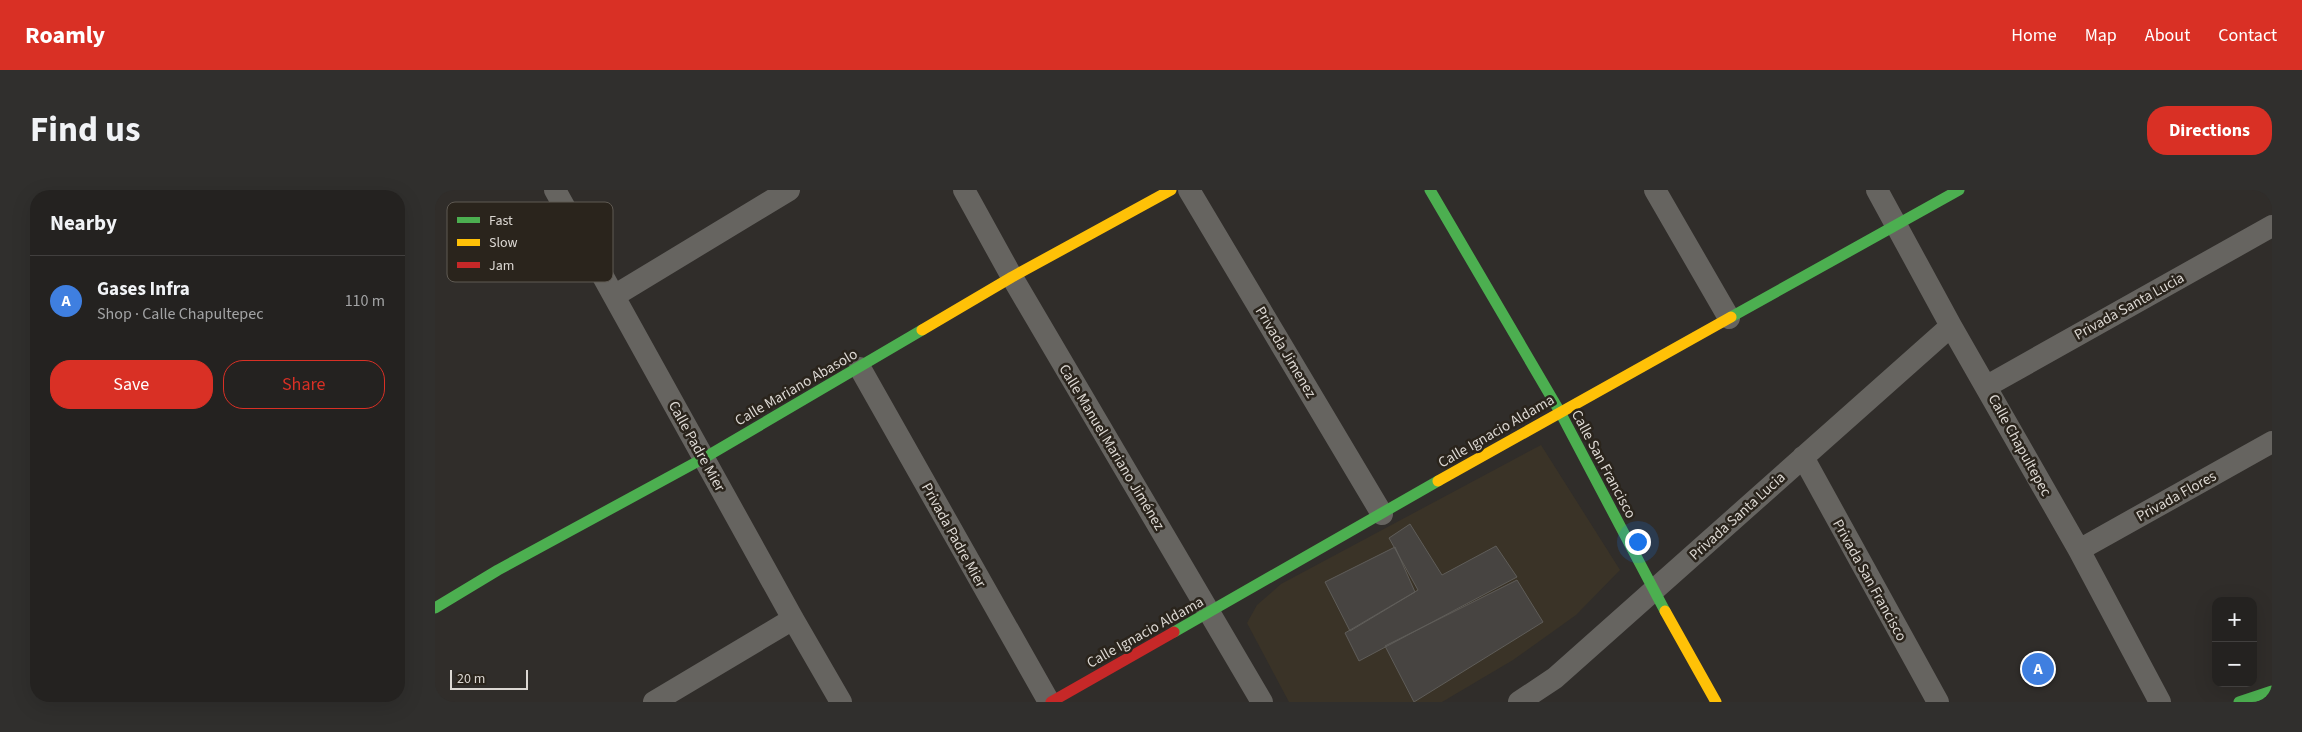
<!DOCTYPE html>
<meta charset="utf-8">
<style>
:root{--surface:#242220;--page:#302f2d;--text:#f1f3f6;--muted:#a3a4a5;--line:#413f3e;--accent:#d93025}
body{margin:0;font-family:"Source Sans 3",sans-serif;background:var(--page);color:var(--text)}
.controls{position:absolute;right:15px;bottom:15px;display:grid;overflow:hidden;border-radius:10px;box-shadow:0 5px 20px #0002}
.controls button{width:45px;height:45px;display:grid;place-items:center;padding:0;border:0;border-bottom:1px solid var(--line);background:var(--surface);color:var(--text);font:25px sans-serif}
.scale{position:absolute;left:15px;bottom:12px;width:78px;box-sizing:border-box;padding-left:5px;border:2px solid #dcd8d3;border-top:0;font-size:14px;line-height:18px;white-space:nowrap;color:#dcd8d3;-webkit-text-stroke:4px #2a241c;paint-order:stroke}
.you{position:absolute;left:1202px;top:351px;width:18px;height:18px;margin:-12px;border:4px solid #fff;border-radius:50%;background:#1a73e8;box-shadow:0 0 0 8px #1a73e833}
.badge{display:grid;place-items:center;width:32px;height:32px;border-radius:50%;background:var(--accent);color:#fff;font-size:16px;font-weight:700}
.pin{position:absolute;translate:-50% -50%;border:2px solid #fff;box-shadow:0 1px 5px #0006}
.list{margin:0;padding:0;list-style:none}
h2{display:flex;justify-content:space-between;align-items:center;height:65px;margin:0;padding:0 20px;font-size:21px}
h2 small{font-size:16px;font-weight:400;color:var(--muted)}
.list li{display:grid;grid-template-columns:32px 1fr auto;gap:15px;align-items:center;box-sizing:border-box;height:90px;padding:0 20px;border-top:1px solid var(--line)}
.list b{display:block;font-size:19px;white-space:nowrap}
.list p{margin:0;font-size:16px;white-space:nowrap;color:var(--muted)}
.list em{font-size:16px;font-style:normal;color:var(--muted)}
.actions{display:flex;gap:10px;padding:15px 20px}
.actions a{flex:1;padding:11px 0;border:1px solid var(--accent);border-radius:20px;text-align:center;font-size:18px;color:var(--accent)}
.actions .main{background:var(--accent);color:#fff}
.map{position:relative;flex:none;width:1837px;height:512px;overflow:hidden;border-radius:20px}
header{display:flex;align-items:center;gap:30px;box-sizing:border-box;height:70px;padding:0 25px;background:var(--accent);color:#fff}
header strong{font-size:24px}
nav{display:flex;gap:28px;margin-inline-start:auto;font-size:18px}
.intro{display:flex;align-items:center;justify-content:space-between;box-sizing:border-box;height:120px;padding:0 30px}
h1{margin:0;font-size:35px}
.button{padding:12px 22px;border-radius:20px;background:var(--accent);color:#fff;font-size:18px;font-weight:700}
main{display:flex;gap:30px;padding:0 30px}
aside{flex:1;background:var(--surface);border-radius:20px;box-shadow:0 5px 20px #0002}
.map>svg:first-child{display:block}
</style>
<header>
<strong>Roamly</strong>
<nav><a>Home</a><a>Map</a><a>About</a><a>Contact</a></nav>
</header>
<div class="intro"><h1>Find us</h1><a class="button">Directions</a></div>
<main>
<aside>
<h2>Nearby<small></small></h2>
<ul class="list">
<li><span class="badge" style="background:#3f7fe0">A</span><div><b>Gases Infra</b><p>Shop · Calle Chapultepec</p></div><em>110 m</em></li>
</ul>
<div class="actions"><a class="main">Save</a><a>Share</a></div>
</aside>
<div class="map">
<svg width="1837" height="512" viewBox="0 0 1837 512">
<rect width="100%" height="100%" fill="#302d2a"/>
<!-- built -->
<path fill="#3a3327" d="M 1106,255 L 1185,380 L 1141,425 L 1078,470 L 1007,512 L 854,512 L 812,433 L 822,415 L 846,394 Z"/>
<!-- building -->
<path fill="#474441" stroke="#5f5d59" d="M 975,334 L 1007,385 L 1061,356 L 1082,387 L 924,471 L 910,443 L 983,400 L 954,348 Z
M 960,357 L 980,402 L 915,441 L 890,392 Z
M 1082,390 L 1108,432 L 979,512 L 950,456 Z"/>
<g fill="none" stroke-linecap="round" stroke-linejoin="round">
<!-- street -->
<path stroke="#666460" stroke-width="22" d="M 120,0 L 358,429 L 406,512
M 529,0 L 577,87 L 827,512
M 754,0 L 947,324
M 1220,0 L 1294,128
M 1442,0 L 1516,136 L 1644,360 L 1725,512
M 179,106 L 354,0
M 425,178 L 614,512
M 1552,196 L 1837,36
M 1368,267 L 1503,512
M 1644,360 L 1837,252
M 219,512 L 358,429
M 1084,512 L 1120,488 L 1516,136"/>
<!-- fast -->
<path stroke="#4caf50" stroke-width="11" d="M 995,0 L 1125,222 L 1230,421
M 1296,127 L 1524,0
M 0,418 L 63,380 L 269,268 L 487,140
M 739,442 L 1003,291
M 1804,512 L 1837,501"/>
<!-- slow -->
<path stroke="#ffc107" stroke-width="11" d="M 487,140 L 577,87 L 736,0
M 1003,291 L 1296,127
M 1230,421 L 1281,512"/>
<!-- jam -->
<path stroke="#c62828" stroke-width="11" d="M 616,512 L 739,442"/>
</g>
<g text-anchor="middle" stroke-width="5" stroke-linejoin="round" paint-order="stroke">
<!-- street labels -->
<g font-size="15" fill="#dcd8d3" stroke="#2a241c">
<text transform="translate(1694 116) rotate(-29)" y="5">Privada Santa Lucia</text>
<text transform="translate(851 162) rotate(59)" y="5">Privada Jimenez</text>
<text transform="translate(361 197) rotate(-30)" y="5">Calle Mariano Abasolo</text>
<text transform="translate(1061 241) rotate(-30)" y="5">Calle Ignacio Aldama</text>
<text transform="translate(1585 255) rotate(61)" y="5">Calle Chapultepec</text>
<text transform="translate(262 256) rotate(61)" y="5">Calle Padre Mier</text>
<text transform="translate(677 257) rotate(59)" y="5">Calle Manuel Mariano Jiménez</text>
<text transform="translate(1169 274) rotate(62)" y="5">Calle San Francisco</text>
<text transform="translate(1741 306) rotate(-29)" y="5">Privada Flores</text>
<text transform="translate(1302 326) rotate(-42)" y="5">Privada Santa Lucia</text>
<text transform="translate(519 345) rotate(61)" y="5">Privada Padre Mier</text>
<text transform="translate(1435 390) rotate(61)" y="5">Privada San Francisco</text>
<text transform="translate(710 442) rotate(-29)" y="5">Calle Ignacio Aldama</text>
</g>
</g>
<!-- legend -->
<rect x="12" y="12" width="166" height="80" rx="8" fill="#2a241c" stroke="#5f5a53" stroke-width="1"/>
<rect x="22" y="27" width="23" height="6" fill="#4caf50"/>
<rect x="22" y="49" width="23" height="7" fill="#ffc107"/>
<rect x="22" y="72" width="23" height="6" fill="#c62828"/>
<g font-size="14" fill="#dcd8d3">
<text x="54" y="35">Fast</text>
<text x="54" y="57">Slow</text>
<text x="54" y="80">Jam</text>
</g>
</svg>
<div class="controls">
<button>+</button>
<button>−</button>
</div>
<div class="scale">20 m</div>
<div class="you"></div>
<div class="pin badge" style="left:1603px;top:479px;background:#3f7fe0">A</div>
</div>
</main>
